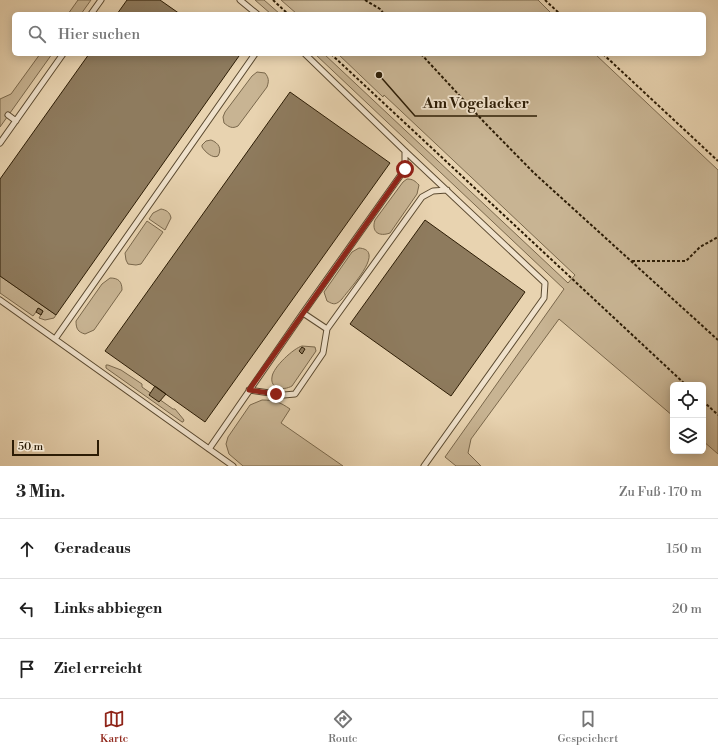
<!DOCTYPE html>
<html lang="de">
<meta charset="utf-8">
<style>
:root{--surface:#fff;--page:#f6f6f6;--text:#222;--muted:#767676;--line:#e0e0e0;--accent:#8f2418}
body{margin:0;font-family:"Libre Bodoni",serif;background:var(--page);color:var(--text)}
.controls{position:absolute;right:12px;bottom:12px;display:grid;overflow:hidden;border-radius:6px;box-shadow:0 2px 10px #0003}
.controls button{width:36px;height:36px;display:grid;place-items:center;padding:0;border:0;border-bottom:1px solid var(--line);background:var(--surface);color:var(--text);font:20px sans-serif}
.scale{position:absolute;left:12px;bottom:10px;width:87px;box-sizing:border-box;padding-left:4px;border:2px solid #2c1c05;border-top:0;font-size:11px;line-height:14px;white-space:nowrap;color:#2c1c05;-webkit-text-stroke:3px #f0e2cc;paint-order:stroke}
.stop{position:absolute;width:12px;height:12px;margin:-9px;border:3px solid #8f2418;border-radius:50%;background:#fff}
.stop.end{background:#8f2418;border-color:#fff;box-shadow:0 1px 4px #0008}
.list{margin:0;padding:0;list-style:none}
h2{display:flex;justify-content:space-between;align-items:center;height:52px;margin:0;padding:0 16px;font-size:17px}
h2 small{font-size:13px;font-weight:400;color:var(--muted)}
.list li{display:grid;grid-template-columns:26px 1fr auto;gap:12px;align-items:center;box-sizing:border-box;height:60px;padding:0 16px;border-top:1px solid var(--line)}
.list b{display:block;font-size:15px;white-space:nowrap}
.list em{font-size:13px;font-style:normal;color:var(--muted)}
.icon{flex:none;width:22px;height:22px;fill:none;stroke:currentColor;stroke-width:2;stroke-linecap:round;stroke-linejoin:round}
.map{position:relative;flex:none;width:718px;height:466px;overflow:hidden}
.search{position:absolute;background:var(--surface);box-shadow:0 2px 10px #0003;left:12px;right:12px;top:12px;height:44px;display:flex;align-items:center;gap:10px;box-sizing:border-box;padding:0 14px;border-radius:6px;color:var(--muted);font-size:15px}
.sheet{height:232px;background:var(--surface)}
nav{display:flex;justify-content:space-around;align-items:center;box-sizing:border-box;height:56px;border-top:1px solid var(--line);background:var(--surface);font-size:11px;color:var(--muted)}
nav a{display:grid;justify-items:center;gap:2px}
nav .on{color:var(--accent)}
.map>svg:first-child{display:block}
</style>
<div class="map">
<svg width="718" height="466" viewBox="0 0 718 466">
<rect width="100%" height="100%" fill="#e8d3b0"/>
<filter id="stains"><feTurbulence type="fractalNoise" baseFrequency=".005" numOctaves="4"/><feColorMatrix values="0 0 0 0 .2 0 0 0 0 .09 0 0 0 0 .02 0 0 0 .5 -.17"/></filter>
<radialGradient id="worn" r=".72"><stop offset=".6" stop-color="#630" stop-opacity="0"/><stop offset="1" stop-color="#630" stop-opacity=".3"/></radialGradient>
<!-- green -->
<path fill="#c8b493" stroke="#7a684c" d="M 78,0 L 91,0 L 81,14 L 68,14 Z
M 255,0 L 264,0 L 280,14 L 271,14 Z
M 281,0 L 538,0 L 552,14 L 297,14 Z
M 40,54 L 52,54 L 0,127 L 0,99 L 11,94 Z
M 315,54 L 324,54 L 568,283 L 575,275 L 384,95 L 383,97 L 338,54 L 595,54 L 718,170 L 718,454 L 703,441 L 703,385 L 673,385 L 673,416 L 559,319 L 471,439 L 468,453 L 481,466 L 456,466 L 445,457 L 564,289 Z
M 257,72 L 265,73 C 269,78 269,81 267,87 L 238,126 C 232,129 229,127 224,123 L 223,117 L 225,112 L 252,76 Z
M 211,140 C 219,143 222,149 218,156 C 213,159 205,152 202,147 L 202,145 L 206,141 Z
M 407,179 C 413,179 415,181 419,185 L 417,194 L 390,233 C 379,237 371,232 375,220 L 403,182 Z
M 161,209 C 166,210 170,212 171,218 L 165,230 L 149,219 L 153,213 Z
M 147,221 L 163,232 L 141,264 L 136,265 L 128,264 L 126,260 L 125,253 Z
M 359,248 C 387,250 349,289 342,299 C 336,305 334,305 327,301 L 324,292 L 352,252 Z
M 0,276 L 56,315 L 54,318 L 45,320 L 39,318 L 43,311 L 39,308 L 33,316 L 0,293 Z
M 110,278 C 118,278 122,281 122,290 L 94,330 L 85,334 C 78,332 76,329 76,321 L 102,284 Z
M 302,346 L 315,347 L 316,351 L 292,386 C 283,391 270,389 272,377 C 273,367 294,348 302,346 Z
M 106,365 L 108,365 L 121,370 L 142,384 L 142,387 L 173,409 L 175,409 L 184,420 L 183,422 L 182,422 L 106,368 Z
M 262,400 C 274,400 280,402 290,409 L 281,423 L 343,466 L 243,466 L 229,454 L 226,444 L 228,437 L 250,405 Z"/>
<!-- building -->
<path fill="#8e7b5e" stroke="#2c1c05" d="M 127,0 L 160,0 L 180,14 L 117,14 Z
M 89,54 L 237,54 L 239,56 L 56,315 L 0,276 L 0,179 Z
M 290,92 L 390,163 L 205,422 L 105,351 Z
M 425,220 L 525,292 L 451,396 L 350,324 Z
M 38,308 L 43,311 L 41,315 L 36,312 Z
M 302,347 L 305,349 L 302,354 L 299,351 Z
M 155,386 L 166,394 L 159,402 L 149,395 Z"/>
<g fill="none" stroke-linecap="round" stroke-linejoin="round">
<defs>
<path id="lane" d="M 240,0 L 257,14
M 91,14 L 101,0
M 305,54 L 405,151 L 545,283 L 544,298 L 424,466
M 8,115 L 16,121
M 0,143 L 63,54
M 0,300 L 233,466
M 303,313 L 327,329
M 55,339 L 255,54
M 249,390 L 284,395 L 295,394 L 323,353 L 327,329 L 422,197 L 433,191 L 447,190
M 209,449 L 303,313 L 405,169 L 405,151"/>
</defs>
<!-- lane casing -->
<use href="#lane" stroke="#5b4a30" stroke-width="7"/>
<!-- path -->
<path stroke="#2c1c05" stroke-width="2" stroke-dasharray="3 2" stroke-linecap="butt" d="M 273,0 L 288,14
M 365,0 L 380,9 L 384,14
M 545,0 L 560,14
M 331,54 L 686,385
M 421,54 L 484,122 L 534,173 L 718,340
M 603,54 L 718,161
M 632,261 L 686,261 L 700,247 L 718,237
M 703,401 L 718,415"/>
<!-- lane -->
<use href="#lane" stroke="#f0e2cc" stroke-width="5"/>
</g>
<g fill="none" stroke-linecap="round" stroke-linejoin="round">
<!-- route -->
<path stroke="#8f2418" stroke-width="5" d="M 276,394 L 249,390 L 405,169"/>
</g>
<!-- callouts -->
<path fill="none" stroke="#2c1c05" stroke-width="1.5" d="M379 75L415 116H537"/>
<circle fill="#2c1c05" stroke="#f0e2cc" stroke-width="1.5" cx="379" cy="75" r="4"/>
<g font-size="15" text-anchor="middle" font-weight="bold" fill="#2c1c05" stroke="#f0e2cc" stroke-width="3.5" stroke-linejoin="round" paint-order="stroke">
<text x="476" y="108">Am Vogelacker</text>
</g>
<rect width="100%" height="100%" filter="url(#stains)"/>
<rect width="100%" height="100%" fill="url(#worn)"/>
</svg>
<div class="controls">
<button><svg class="icon" aria-label="locate" viewBox="0 0 24 24"><circle cx="12" cy="12" r="6"/><path d="M12 2v4M12 18v4M2 12h4M18 12h4"/></svg></button>
<button><svg class="icon" aria-label="layers" viewBox="0 0 24 24"><path d="M12 4l9 5-9 5-9-5zM3 14l9 5 9-5"/></svg></button>
</div>
<div class="scale">50 m</div>
<div class="stop" style="left:405px;top:169px"></div>
<div class="stop end" style="left:276px;top:394px"></div>
<div class="search"><svg class="icon" aria-label="search" viewBox="0 0 24 24"><circle cx="10" cy="10" r="6"/><path d="M15 15l6 6"/></svg>Hier suchen</div>
</div>
<section class="sheet">
<h2>3 Min.<small>Zu Fuß · 170 m</small></h2>
<ul class="list">
<li><svg class="icon" aria-label="ahead" viewBox="0 0 24 24"><path d="M12 20V5M6 11l6-6 6 6"/></svg><div><b>Geradeaus</b></div><em>150 m</em></li>
<li><svg class="icon" aria-label="left" viewBox="0 0 24 24"><path d="M17 20v-9H6M10 6l-5 5 5 5"/></svg><div><b>Links abbiegen</b></div><em>20 m</em></li>
<li><svg class="icon" aria-label="arrive" viewBox="0 0 24 24"><path d="M6 21V4h12l-3 4 3 4H6"/></svg><div><b>Ziel erreicht</b></div></li>
</ul>
</section>
<nav>
<a class="on"><svg class="icon" aria-label="map" viewBox="0 0 24 24"><path d="M3 6l6-2 6 2 6-2v14l-6 2-6-2-6 2zM9 4v14M15 6v14"/></svg>Karte</a>
<a><svg class="icon" aria-label="directions" viewBox="0 0 24 24"><path d="M12 3l9 9-9 9-9-9zM9 14v-3h6M13 9l2 2-2 2"/></svg>Route</a>
<a><svg class="icon" aria-label="saved" viewBox="0 0 24 24"><path d="M7 4h10v16l-5-4-5 4z"/></svg>Gespeichert</a>
</nav>
